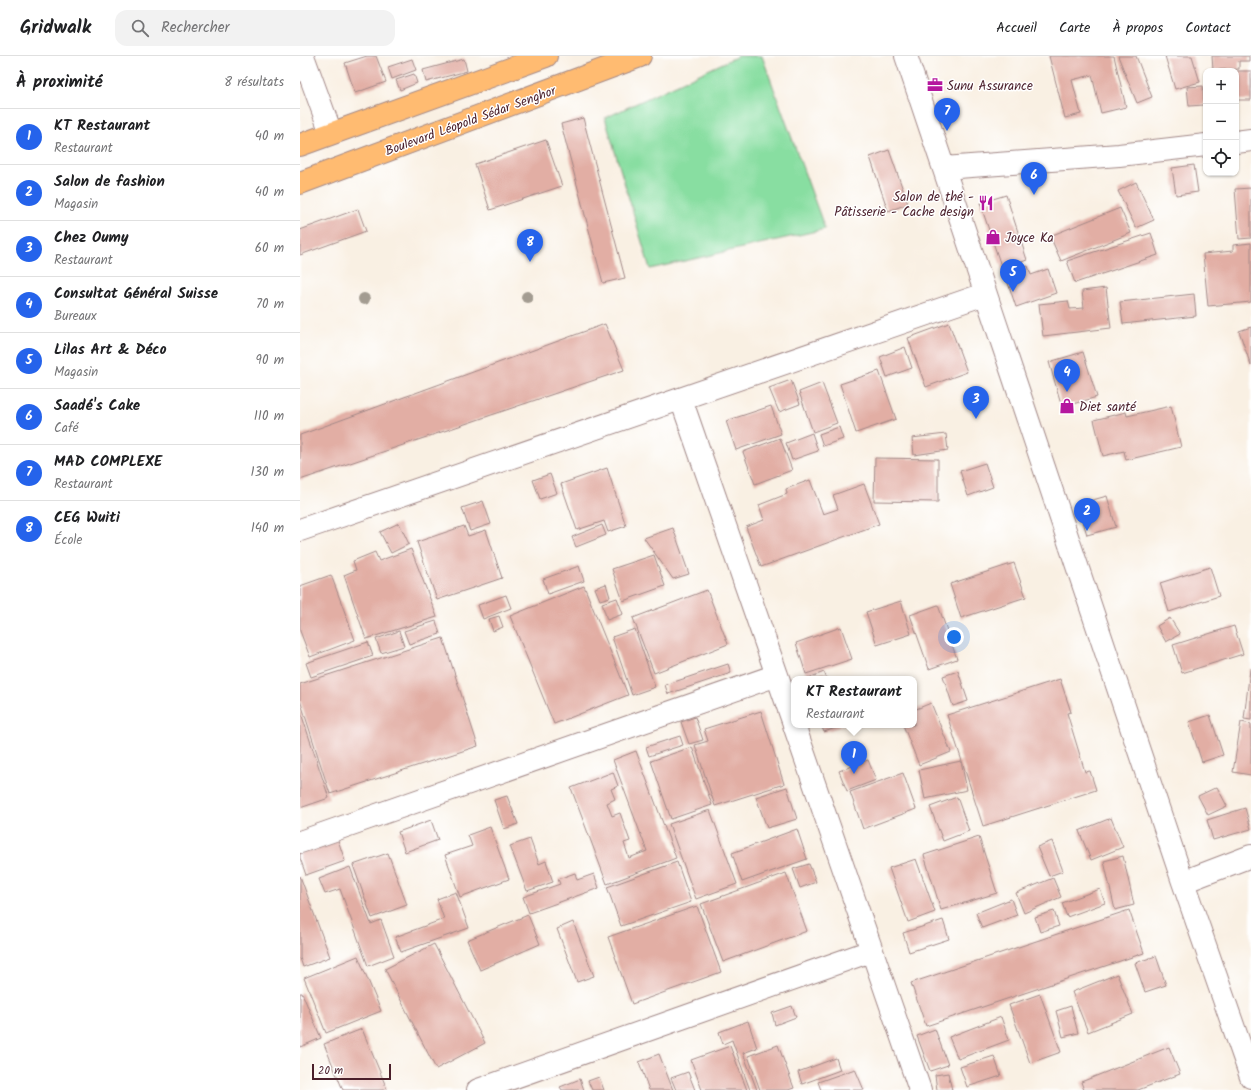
<!DOCTYPE html>
<html lang="fr">
<meta charset="utf-8">
<style>
:root{--surface:#fff;--page:#f2f2f2;--text:#202124;--muted:#757577;--line:#e0e0e0;--accent:#2563eb}
body{margin:0;font-family:Kalam,sans-serif;background:var(--page);color:var(--text)}
.controls{position:absolute;right:12px;top:12px;display:grid;overflow:hidden;border-radius:8px;box-shadow:0 1px 3px #0004}
.controls button{width:36px;height:36px;display:grid;place-items:center;padding:0;border:0;border-bottom:1px solid var(--line);background:var(--surface);color:var(--text);font:20px sans-serif}
.scale{position:absolute;left:12px;bottom:10px;width:79px;box-sizing:border-box;padding-left:4px;border:2px solid #4a1f2b;border-top:0;font-size:11px;line-height:14px;white-space:nowrap;color:#4a1f2b;-webkit-text-stroke:3px #fff;paint-order:stroke}
.you{position:absolute;left:654px;top:581px;width:14px;height:14px;margin:-10px;border:3px solid #fff;border-radius:50%;background:#1a73e8;box-shadow:0 0 0 6px #1a73e833}
.badge{display:grid;place-items:center;width:26px;height:26px;border-radius:50%;background:var(--accent);color:#fff;font-size:13px;font-weight:700}
.pin{position:absolute;translate:-50% -33px;filter:drop-shadow(0 1px 2px #0008)}
.pin::after{content:'';position:absolute;top:21px;width:14px;height:12px;background:inherit;clip-path:polygon(0 0,100% 0,50% 100%)}
.popup{position:absolute;left:491px;top:620px;width:126px;height:52px;box-sizing:border-box;display:grid;place-content:center;border-radius:8px;background:var(--surface);filter:drop-shadow(0 1px 3px #0005);font-size:13px;white-space:nowrap;color:var(--muted)}
.popup b{font-size:15px;color:var(--text)}
.popup::after{content:'';position:absolute;left:50%;top:100%;margin-left:-8px;border:8px solid transparent;border-top-color:var(--surface)}
.list{margin:0;padding:0;list-style:none}
h2{display:flex;justify-content:space-between;align-items:center;height:52px;margin:0;padding:0 16px;font-size:17px}
h2 small{font-size:13px;font-weight:400;color:var(--muted)}
.list li{display:grid;grid-template-columns:26px 1fr auto;gap:12px;align-items:center;box-sizing:border-box;height:56px;padding:0 16px;border-top:1px solid var(--line)}
.list b{display:block;font-size:15px;white-space:nowrap}
.list p{margin:0;font-size:13px;white-space:nowrap;color:var(--muted)}
.list em{font-size:13px;font-style:normal;color:var(--muted)}
.icon{flex:none;width:22px;height:22px;fill:none;stroke:currentColor;stroke-width:2;stroke-linecap:round;stroke-linejoin:round}
.map{position:relative;flex:none;width:951px;height:1034px;overflow:hidden}
header{display:flex;align-items:center;gap:24px;box-sizing:border-box;height:56px;padding:0 20px;background:var(--surface);border-bottom:1px solid var(--line)}
header strong{font-size:19px}
nav{display:flex;gap:22px;margin-inline-start:auto;font-size:14px}
.search{width:280px;height:36px;background:var(--page);display:flex;align-items:center;gap:10px;box-sizing:border-box;padding:0 14px;border-radius:12px;color:var(--muted);font-size:15px}
main{display:flex}
aside{flex:1;background:var(--surface)}
.map>svg:first-child{display:block}
</style>
<header>
<strong>Gridwalk</strong>
<div class="search"><svg class="icon" aria-label="search" viewBox="0 0 24 24"><circle cx="10" cy="10" r="6"/><path d="M15 15l6 6"/></svg>Rechercher</div>
<nav><a>Accueil</a><a>Carte</a><a>À propos</a><a>Contact</a></nav>
</header>
<main>
<aside>
<h2>À proximité<small>8 résultats</small></h2>
<ul class="list">
<li><span class="badge">1</span><div><b>KT Restaurant</b><p>Restaurant</p></div><em>40 m</em></li>
<li><span class="badge">2</span><div><b>Salon de fashion</b><p>Magasin</p></div><em>40 m</em></li>
<li><span class="badge">3</span><div><b>Chez Oumy</b><p>Restaurant</p></div><em>60 m</em></li>
<li><span class="badge">4</span><div><b>Consultat Général Suisse</b><p>Bureaux</p></div><em>70 m</em></li>
<li><span class="badge">5</span><div><b>Lilas Art &amp; Déco</b><p>Magasin</p></div><em>90 m</em></li>
<li><span class="badge">6</span><div><b>Saadé's Cake</b><p>Café</p></div><em>110 m</em></li>
<li><span class="badge">7</span><div><b>MAD COMPLEXE</b><p>Restaurant</p></div><em>130 m</em></li>
<li><span class="badge">8</span><div><b>CEG Wuiti</b><p>École</p></div><em>140 m</em></li>
</ul>
</aside>
<div class="map">
<svg width="951" height="1034" viewBox="0 0 951 1034">
<rect width="100%" height="100%" fill="#fff"/>
<filter id="ink" filterUnits="userSpaceOnUse"><feTurbulence type="fractalNoise" baseFrequency=".025" numOctaves="2"/><feDisplacementMap in="SourceGraphic" scale="8" xChannelSelector="R" yChannelSelector="G"/><feConvolveMatrix kernelMatrix="1 2 1 2 8 2 1 2 1" color-interpolation-filters="sRGB"/></filter>
<filter id="wash" filterUnits="userSpaceOnUse"><feTurbulence type="fractalNoise" baseFrequency=".012" numOctaves="4" result="noise"/><feDisplacementMap in="SourceGraphic" scale="16" xChannelSelector="R" yChannelSelector="G"/><feGaussianBlur stdDeviation="0.9" result="paint"/><feColorMatrix in="noise" values="0 0 0 0 0 0 0 0 0 0 0 0 0 0 0 0 0 1.4 0 .05"/><feComposite in="paint" operator="in"/></filter>
<g filter="url(#wash)">
<rect width="100%" height="100%" fill="#f9f0e3"/>
<!-- garden -->
<path fill="#88dea1" stroke="#697e66" d="M 438,0 L 462,0 L 525,173 L 350,213 L 305,62 Z"/>
<g id="blocks">
<!-- building -->
<path fill="#e2aea4" d="M 67,0 L 76,0 L 86,26 L 55,37 L 45,7 Z
M 749,0 L 814,0 L 826,51 L 801,57 L 792,19 L 772,24 L 781,58 L 765,62 Z
M 818,0 L 836,0 L 852,41 L 837,47 Z
M 865,0 L 892,0 L 900,26 L 875,33 Z
M 912,0 L 949,0 L 949,5 L 939,5 L 939,13 L 913,14 Z
M 112,3 L 116,14 L 92,23 L 88,11 Z
M 164,3 L 167,15 L 126,26 L 123,14 Z
M 936,15 L 951,15 L 951,44 L 936,44 Z
M 114,18 L 117,27 L 100,34 L 96,24 Z
M 903,30 L 904,49 L 889,50 L 887,31 Z
M 283,62 L 325,222 L 303,227 L 261,68 Z
M 246,84 L 262,130 L 190,154 L 175,108 Z
M 589,94 L 608,148 L 588,155 L 570,101 Z
M 894,109 L 898,136 L 876,139 L 872,112 Z
M 836,126 L 854,164 L 836,172 L 818,135 Z
M 951,132 L 951,182 L 939,183 L 935,133 Z
M 706,139 L 727,204 L 702,213 L 680,147 Z
M 820,152 L 831,177 L 761,205 L 750,180 Z
M 58,153 L 66,175 L 0,199 L 0,174 Z
M 851,177 L 858,199 L 775,227 L 767,205 Z
M 951,187 L 951,246 L 908,250 L 903,198 L 933,195 L 933,189 Z
M 728,210 L 731,219 L 748,213 L 756,237 L 716,251 L 705,218 Z
M 806,232 L 811,272 L 743,280 L 739,248 L 768,245 L 770,253 L 784,252 L 782,235 Z
M 894,238 L 896,260 L 823,268 L 820,246 Z
M 649,267 L 667,316 L 626,331 L 608,282 Z
M 305,268 L 324,314 L 0,424 L 0,379 Z
M 951,271 L 951,310 L 939,275 Z
M 605,291 L 612,312 L 587,321 L 580,301 Z
M 783,296 L 797,341 L 762,351 L 749,306 Z
M 579,315 L 596,363 L 556,377 L 540,328 Z
M 491,324 L 500,348 L 479,356 L 469,332 Z
M 522,327 L 537,367 L 513,376 L 499,336 Z
M 471,350 L 481,378 L 436,394 L 426,365 Z
M 871,350 L 881,391 L 826,404 L 824,395 L 803,400 L 794,364 L 826,356 L 827,360 Z
M 539,371 L 543,383 L 523,390 L 519,378 Z
M 512,377 L 518,395 L 492,404 L 486,387 Z
M 646,378 L 648,394 L 614,399 L 612,382 Z
M 480,382 L 492,414 L 455,428 L 443,396 Z
M 575,402 L 638,403 L 638,446 L 574,445 Z
M 685,407 L 693,431 L 668,440 L 660,415 Z
M 307,412 L 326,470 L 308,476 L 304,465 L 277,474 L 261,428 Z
M 250,418 L 257,437 L 240,443 L 233,424 Z
M 510,424 L 523,458 L 538,453 L 533,439 L 564,428 L 579,468 L 461,511 L 446,471 L 464,464 L 459,449 L 487,438 L 486,433 Z
M 807,440 L 816,471 L 787,479 L 778,448 Z
M 183,445 L 191,468 L 170,475 L 162,452 Z
M 99,467 L 109,488 L 91,497 L 80,476 Z
M 302,469 L 306,479 L 276,491 L 272,481 Z
M 164,470 L 168,480 L 186,474 L 202,522 L 137,544 L 117,486 Z
M 373,472 L 389,518 L 373,523 L 344,482 Z
M 111,493 L 137,561 L 66,583 L 44,519 L 56,514 L 53,505 L 75,496 L 79,505 Z
M 354,499 L 365,530 L 323,545 L 312,513 Z
M 714,507 L 726,541 L 661,562 L 650,528 Z
M 279,510 L 284,525 L 248,538 L 243,523 Z
M 910,511 L 919,540 L 869,556 L 860,527 Z
M 31,519 L 55,584 L 10,601 L 0,575 L 0,530 Z
M 306,528 L 310,541 L 300,544 L 295,532 Z
M 284,530 L 328,639 L 254,668 L 210,560 Z
M 407,534 L 428,588 L 354,617 L 333,562 Z
M 206,539 L 211,552 L 183,563 L 178,549 Z
M 317,542 L 323,558 L 307,564 L 302,547 Z
M 601,545 L 611,578 L 577,589 L 566,556 Z
M 638,549 L 657,603 L 629,613 L 610,559 Z
M 199,560 L 203,571 L 193,575 L 189,563 Z
M 870,562 L 880,578 L 866,586 L 857,570 Z
M 136,565 L 140,578 L 109,588 L 104,575 Z
M 934,570 L 943,598 L 882,617 L 873,589 Z
M 541,571 L 552,603 L 506,618 L 496,587 Z
M 335,573 L 355,631 L 332,639 L 312,581 Z
M 99,575 L 104,590 L 81,597 L 76,583 Z
M 143,582 L 178,690 L 30,738 L 0,644 L 0,628 Z
M 68,586 L 73,600 L 11,621 L 6,607 Z
M 428,608 L 431,617 L 368,638 L 365,629 Z
M 950,613 L 951,613 L 951,664 L 944,663 Z
M 658,615 L 668,645 L 653,650 L 643,620 Z
M 524,616 L 527,623 L 506,623 Z
M 760,623 L 771,656 L 767,657 L 785,716 L 790,715 L 796,734 L 683,770 L 647,659 Z
M 631,647 L 651,696 L 619,709 L 603,669 L 614,669 L 614,654 Z
M 0,654 L 29,742 L 0,752 Z
M 461,655 L 484,728 L 415,750 L 395,689 L 408,685 L 404,673 Z
M 910,659 L 923,699 L 902,706 L 889,666 Z
M 395,661 L 403,684 L 389,688 L 381,666 Z
M 941,666 L 951,668 L 951,719 L 933,716 Z
M 521,669 L 544,669 L 524,676 Z
M 380,680 L 383,689 L 349,700 L 346,691 Z
M 392,691 L 412,749 L 371,763 L 351,705 Z
M 336,695 L 376,802 L 307,828 L 271,732 L 313,716 L 318,730 L 311,733 L 315,743 L 307,747 L 312,760 L 320,757 L 330,785 L 324,787 L 329,802 L 347,795 L 313,704 Z
M 568,704 L 576,724 L 547,735 L 539,715 Z
M 661,705 L 667,734 L 625,743 L 619,714 Z
M 603,717 L 616,753 L 563,773 L 550,736 Z
M 487,731 L 497,763 L 467,772 L 456,741 Z
M 917,731 L 927,750 L 908,759 L 898,740 Z
M 207,740 L 218,768 L 204,773 L 194,744 Z
M 657,741 L 669,775 L 643,785 L 630,751 Z
M 945,752 L 951,773 L 913,784 L 907,764 Z
M 410,754 L 437,828 L 396,843 L 369,768 Z
M 811,762 L 823,791 L 791,804 L 779,775 Z
M 131,764 L 138,784 L 105,796 L 98,776 Z
M 190,771 L 209,823 L 160,841 L 145,799 L 172,790 L 168,779 Z
M 497,773 L 507,803 L 442,826 L 432,797 Z
M 679,781 L 697,837 L 641,854 L 624,799 Z
M 230,783 L 239,808 L 246,805 L 253,826 L 227,835 L 210,790 Z
M 38,784 L 45,805 L 6,819 L 0,802 L 0,797 Z
M 752,785 L 763,815 L 749,820 L 737,791 Z
M 88,797 L 107,849 L 72,862 L 53,809 Z
M 823,800 L 834,849 L 815,854 L 804,805 Z
M 616,803 L 635,856 L 608,866 L 589,812 Z
M 377,806 L 391,846 L 321,870 L 307,831 Z
M 509,808 L 516,826 L 500,832 L 493,813 Z
M 50,811 L 71,868 L 81,864 L 94,900 L 68,910 L 40,833 L 25,838 L 19,823 Z
M 275,817 L 277,824 L 294,818 L 299,832 L 229,857 L 223,841 L 260,828 L 258,823 Z
M 486,817 L 507,875 L 423,906 L 401,848 Z
M 0,820 L 30,901 L 3,911 L 0,902 Z
M 753,822 L 761,841 L 724,857 L 716,837 Z
M 800,833 L 805,847 L 767,861 L 762,847 Z
M 156,836 L 169,872 L 101,896 L 95,881 L 144,863 L 137,843 Z
M 711,843 L 717,859 L 682,872 L 676,857 Z
M 397,850 L 421,916 L 332,948 L 308,881 Z
M 829,854 L 844,897 L 626,970 L 611,927 Z
M 754,855 L 759,870 L 740,876 L 735,861 Z
M 228,859 L 240,888 L 180,914 L 167,884 Z
M 643,864 L 649,883 L 609,896 L 603,877 Z
M 273,866 L 294,920 L 277,926 L 257,873 Z
M 134,888 L 185,987 L 136,1013 L 85,913 Z
M 58,900 L 81,955 L 26,977 L 4,922 Z
M 856,900 L 866,929 L 845,936 L 835,907 Z
M 817,918 L 833,958 L 788,976 L 772,936 Z
M 0,937 L 2,937 L 21,982 L 0,991 Z
M 740,938 L 761,996 L 730,1007 L 709,949 Z
M 492,950 L 496,961 L 475,969 L 472,957 Z
M 771,950 L 778,977 L 763,981 L 756,955 Z
M 701,961 L 709,984 L 658,1003 L 649,981 Z
M 448,965 L 457,992 L 443,997 L 457,1034 L 450,1034 L 432,984 L 423,988 L 419,976 Z
M 62,973 L 87,1033 L 85,1034 L 43,1034 L 24,988 Z
M 635,973 L 648,1009 L 630,1015 L 617,980 Z
M 478,989 L 494,1032 L 488,1034 L 460,1034 L 448,1000 Z
M 430,990 L 447,1034 L 402,1034 L 391,1004 Z
M 869,991 L 880,1018 L 838,1034 L 784,1034 L 781,1026 Z
M 359,998 L 373,1034 L 349,1034 L 339,1006 Z
M 694,1000 L 701,1020 L 667,1031 L 660,1011 Z
M 536,1002 L 540,1014 L 502,1028 L 498,1016 Z
M 555,1013 L 564,1034 L 521,1034 L 518,1026 Z
M 388,1016 L 395,1034 L 376,1034 L 371,1022 Z
M 648,1017 L 652,1034 L 637,1034 L 635,1019 Z
M 299,1021 L 304,1034 L 292,1034 L 288,1025 Z
M 280,1023 L 284,1034 L 262,1034 L 260,1031 Z"/>
</g>
</g>
<g filter="url(#ink)">
<use href="#blocks" fill-opacity="0" stroke="#a28887" stroke-width="1"/>
<g fill="none" stroke-linecap="round" stroke-linejoin="round">
<defs>
<path id="minor" d="M 3,0 L 31,77
M 606,0 L 883,826 L 951,1021
M 936,86 L 951,84
M 644,112 L 819,99 L 906,89
M 381,343 L 494,668
M 0,474 L 685,238
M 494,669 L 620,1034
M 0,786 L 477,619
M 883,826 L 951,800
M 178,1034 L 571,895"/>
<path id="major" d="M 0,89 L 246,0
M 0,127 L 340,0"/>
</defs>
<!-- minor casing -->
<use href="#minor" stroke="#a28887" stroke-width="24"/>
<!-- major casing -->
<use href="#major" stroke="#a28887" stroke-width="24"/>
<!-- minor -->
<use href="#minor" stroke="#fff" stroke-width="22"/>
<!-- major -->
<use href="#major" stroke="#ffbb71" stroke-width="22"/>
</g>
<!-- trees -->
<g fill="#a39c91">
<circle cx="227" cy="241" r="6"/>
<circle cx="64" cy="243" r="6"/>
</g>
</g>
<!-- icons -->
<defs>
<symbol id="office-bare" viewBox="-9 -9 18 18"><path d="M-6-3h4V-5.5h4V-3h4V5H-6ZM-1-4.5V-3h2v-1.5ZM-6 0V1H6V0Z" fill="#b5179e" stroke="#fff" stroke-width="2.5" paint-order="stroke"/></symbol>
<symbol id="restaurant-bare" viewBox="-9 -9 18 18"><path d="M-5-6h1v4h1v-4h1v4h1v-4h1v5L-1.5 .5V6h-2V.5L-5-1ZM5-6V6H3V1.5H1.5Q1.5-4 5-6Z" fill="#b5179e" stroke="#fff" stroke-width="2.5" paint-order="stroke"/></symbol>
<symbol id="shop-bare" viewBox="-9 -9 18 18"><path d="M-5-2.5h2.3a2.7 3.5 0 0 1 5.4 0H5L5.5 6h-11ZM-1.5-2.5h3a1.5 2.3 0 0 0-3 0Z" fill="#b5179e" stroke="#fff" stroke-width="2.5" paint-order="stroke"/></symbol>
</defs>
<g fill-rule="evenodd">
<use href="#office-bare" x="624" y="18" width="22" height="22"/>
<use href="#restaurant-bare" x="675" y="136" width="22" height="22"/>
<use href="#shop-bare" x="682" y="170" width="22" height="22"/>
<use href="#shop-bare" x="756" y="339" width="22" height="22"/>
</g>
<g text-anchor="middle" stroke-width="3" stroke-linejoin="round" paint-order="stroke">
<!-- poi labels -->
<g font-size="13" fill="#4a1f2b" stroke="#fff" text-anchor="start">
<text x="647" y="34">Sunu Assurance</text>
<text x="674" y="145" text-anchor="end">Salon de thé -<tspan x="674" dy="15">Pâtisserie - Cache design</tspan></text>
<text x="705" y="186">Joyce Ka</text>
<text x="779" y="355">Diet santé</text>
</g>
<!-- street labels -->
<g font-size="13" fill="#4a1f2b" stroke="#fff">
<text transform="translate(170 64) rotate(-20)" y="5">Boulevard Léopold Sédar Senghor</text>
</g>
</g>
</svg>
<div class="controls">
<button>+</button>
<button>−</button>
<button><svg class="icon" aria-label="locate" viewBox="0 0 24 24"><circle cx="12" cy="12" r="6"/><path d="M12 2v4M12 18v4M2 12h4M18 12h4"/></svg></button>
</div>
<div class="scale">20 m</div>
<div class="you"></div>
<div class="pin badge" style="left:554px;top:718px">1</div>
<div class="popup"><b>KT Restaurant</b>Restaurant</div>
<div class="pin badge" style="left:787px;top:475px">2</div>
<div class="pin badge" style="left:676px;top:363px">3</div>
<div class="pin badge" style="left:767px;top:336px">4</div>
<div class="pin badge" style="left:713px;top:236px">5</div>
<div class="pin badge" style="left:734px;top:139px">6</div>
<div class="pin badge" style="left:647px;top:75px">7</div>
<div class="pin badge" style="left:230px;top:206px">8</div>
</div>
</main>
